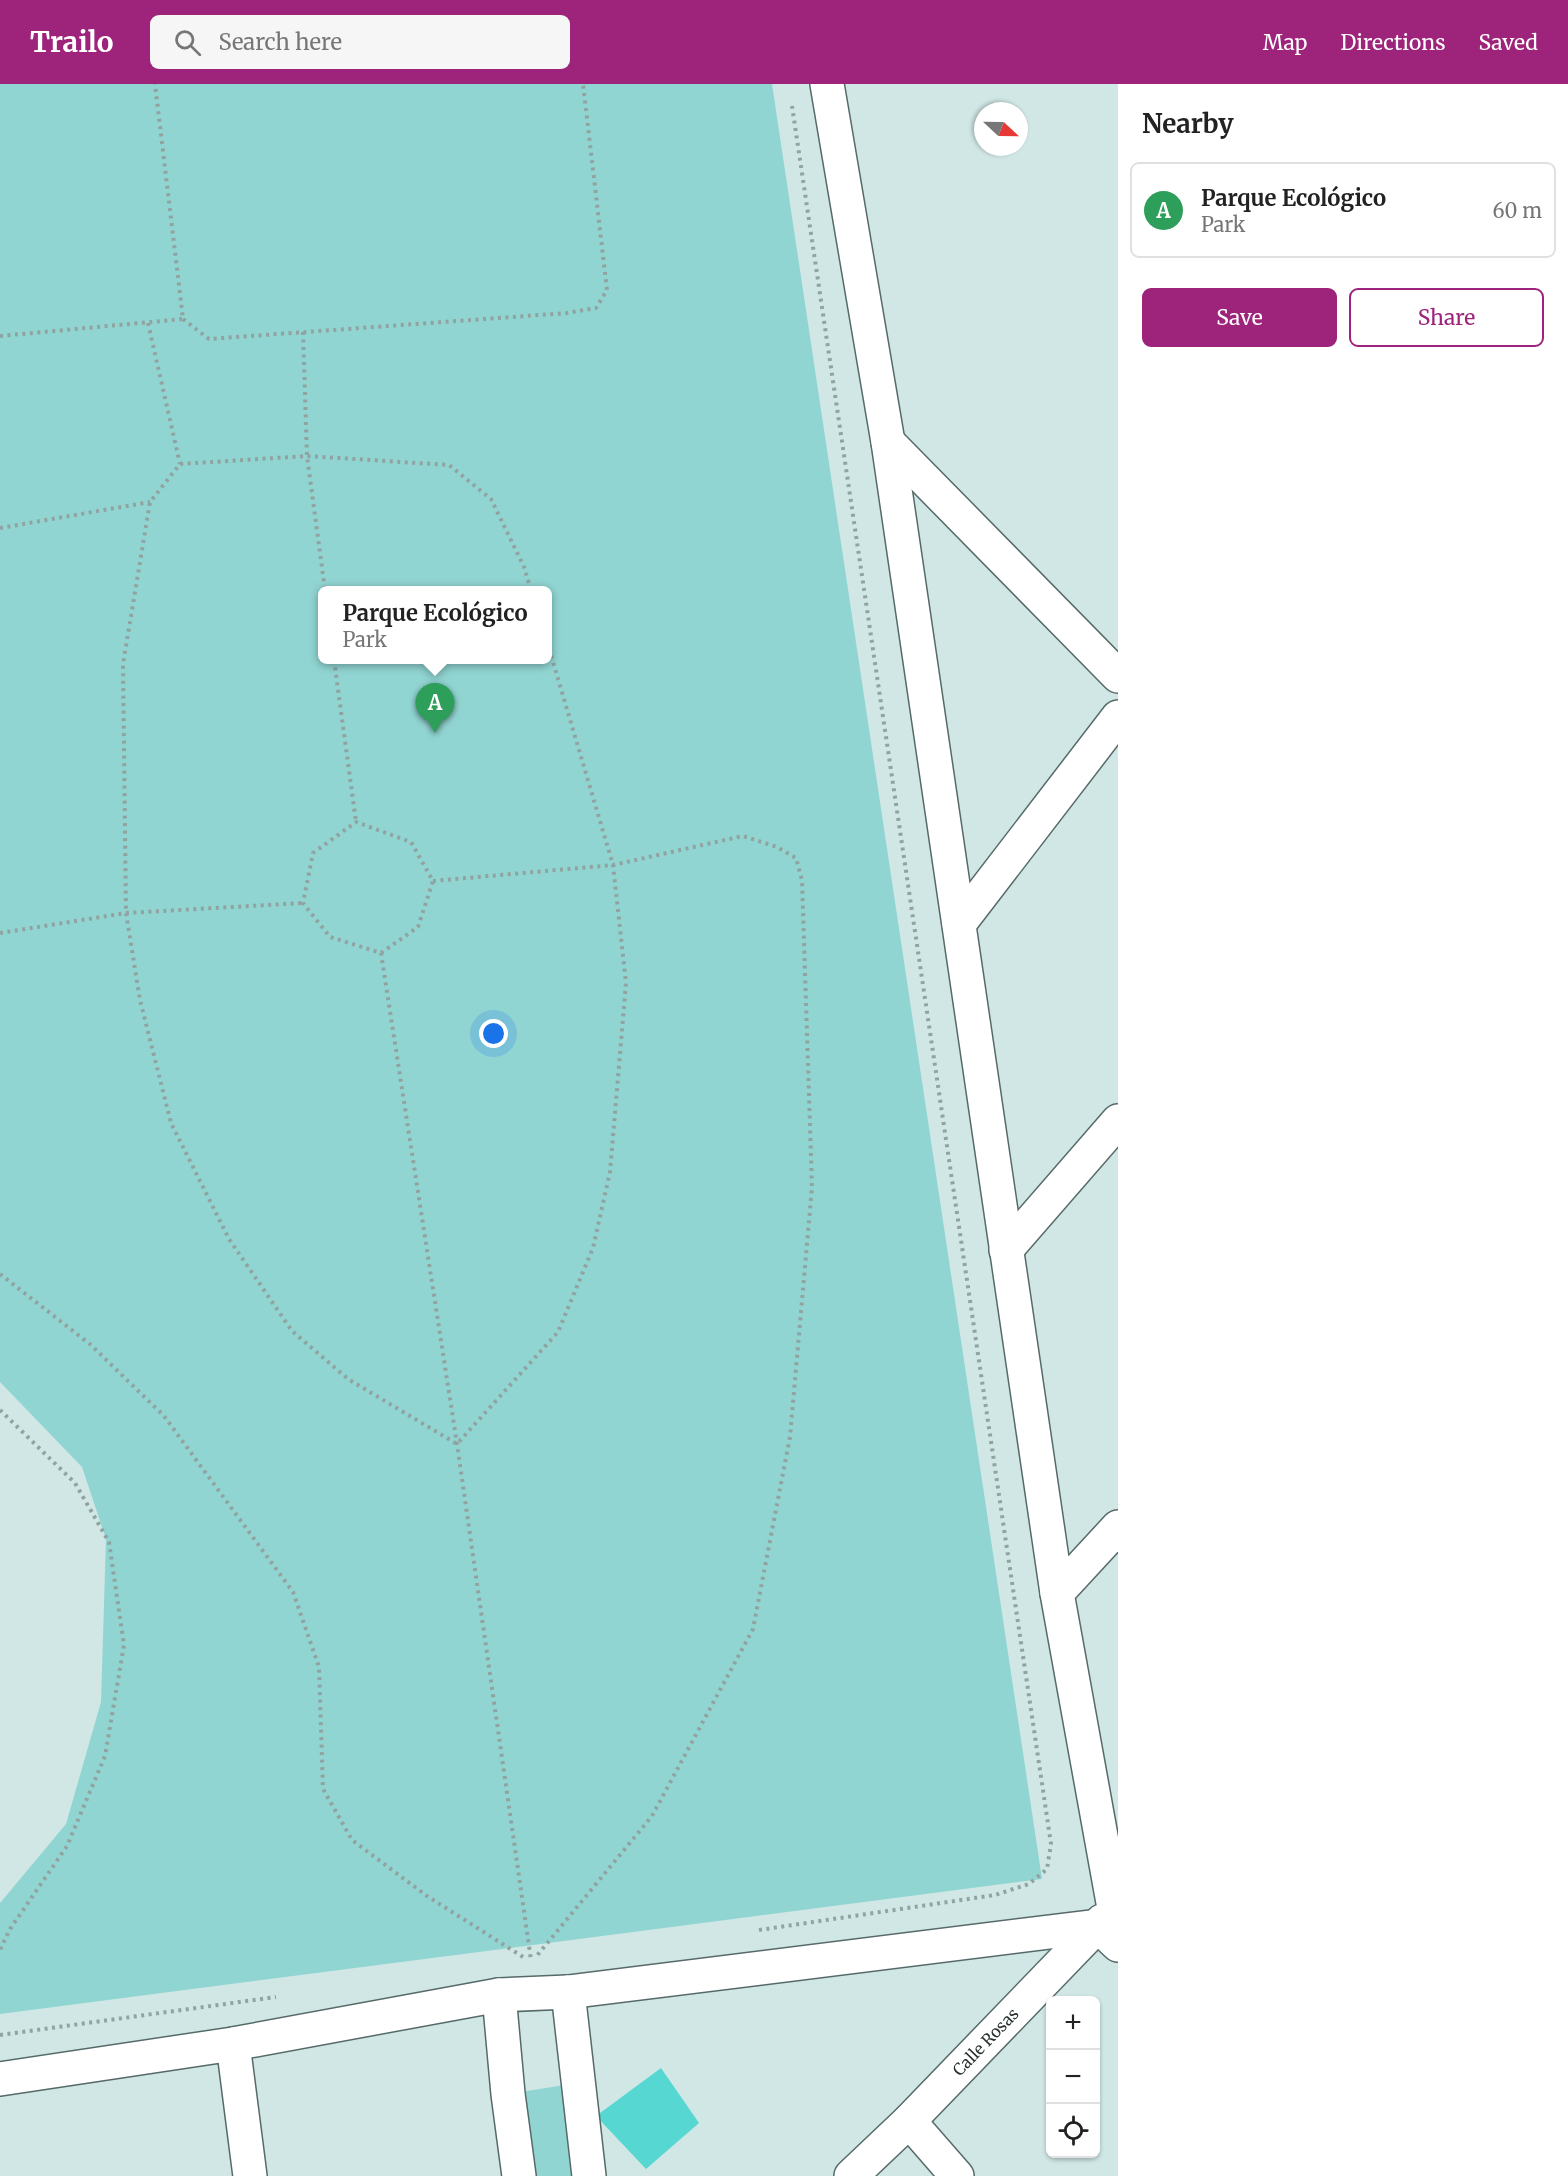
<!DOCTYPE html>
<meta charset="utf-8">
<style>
:root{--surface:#fff;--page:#f6f6f6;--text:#222;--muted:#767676;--line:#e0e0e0;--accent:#9d237b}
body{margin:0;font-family:Merriweather,serif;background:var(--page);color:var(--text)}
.controls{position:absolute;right:18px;bottom:18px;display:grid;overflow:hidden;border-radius:9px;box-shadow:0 2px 4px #0004}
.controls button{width:54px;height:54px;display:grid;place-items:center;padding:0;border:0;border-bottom:2px solid var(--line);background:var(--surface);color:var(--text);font:30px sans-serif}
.compass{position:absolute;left:974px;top:18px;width:54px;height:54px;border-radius:50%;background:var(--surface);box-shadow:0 2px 4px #0004;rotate:112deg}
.you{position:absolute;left:494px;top:950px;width:21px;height:21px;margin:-15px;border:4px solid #fff;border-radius:50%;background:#1a73e8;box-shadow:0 0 0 9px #1a73e833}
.badge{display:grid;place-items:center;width:39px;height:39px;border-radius:50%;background:var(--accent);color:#fff;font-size:20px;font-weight:700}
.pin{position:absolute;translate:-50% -50px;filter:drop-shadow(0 2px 3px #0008)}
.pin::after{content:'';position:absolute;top:32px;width:21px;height:18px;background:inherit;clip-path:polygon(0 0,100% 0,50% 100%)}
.popup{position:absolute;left:318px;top:502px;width:234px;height:78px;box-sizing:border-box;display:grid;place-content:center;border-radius:9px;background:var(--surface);filter:drop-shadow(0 2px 4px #0005);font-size:20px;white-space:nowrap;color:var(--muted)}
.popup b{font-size:22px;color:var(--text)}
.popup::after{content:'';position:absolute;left:50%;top:100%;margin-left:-12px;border:12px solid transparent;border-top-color:var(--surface)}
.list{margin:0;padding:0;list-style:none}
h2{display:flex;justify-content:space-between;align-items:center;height:78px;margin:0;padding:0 24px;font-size:26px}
h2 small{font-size:20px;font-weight:400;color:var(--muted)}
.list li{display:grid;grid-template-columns:39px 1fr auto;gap:18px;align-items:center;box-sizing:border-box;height:96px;margin:0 12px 12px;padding:0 12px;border:2px solid var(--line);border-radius:9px}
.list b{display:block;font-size:22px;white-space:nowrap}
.list p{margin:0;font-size:20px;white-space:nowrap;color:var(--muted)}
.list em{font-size:20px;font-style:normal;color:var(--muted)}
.actions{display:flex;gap:12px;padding:18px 24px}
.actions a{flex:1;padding:14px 0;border:2px solid var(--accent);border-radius:9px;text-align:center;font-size:21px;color:var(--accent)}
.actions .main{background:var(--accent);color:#fff}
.icon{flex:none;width:33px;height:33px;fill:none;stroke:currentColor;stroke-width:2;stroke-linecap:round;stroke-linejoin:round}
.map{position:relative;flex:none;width:1118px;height:2092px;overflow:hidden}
header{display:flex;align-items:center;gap:36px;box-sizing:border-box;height:84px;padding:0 30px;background:var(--accent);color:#fff}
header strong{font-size:28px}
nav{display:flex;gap:33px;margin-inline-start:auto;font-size:21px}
.search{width:420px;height:54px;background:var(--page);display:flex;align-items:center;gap:15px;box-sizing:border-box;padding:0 21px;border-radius:9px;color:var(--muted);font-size:22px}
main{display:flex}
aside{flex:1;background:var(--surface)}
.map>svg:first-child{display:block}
</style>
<header>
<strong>Trailo</strong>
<div class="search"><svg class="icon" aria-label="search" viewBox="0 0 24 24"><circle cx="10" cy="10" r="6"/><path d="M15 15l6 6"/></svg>Search here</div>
<nav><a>Map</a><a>Directions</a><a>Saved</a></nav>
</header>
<main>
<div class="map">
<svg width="1118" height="2092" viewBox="0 0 1118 2092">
<rect width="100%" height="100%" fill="#d0e7e5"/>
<!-- green -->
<path fill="#91d5d2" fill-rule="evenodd" d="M 0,0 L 772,0 L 1042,1795 L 0,1930 L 0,1819 L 66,1740 L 101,1618 L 106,1455 L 82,1383 L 0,1298 ZM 548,506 L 548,576 L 322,576 L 322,506 Z
M 577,1999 L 589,2092 L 519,2092 L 508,2010 Z"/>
<!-- building -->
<path fill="#56d7d2" d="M 661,1984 L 699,2039 L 646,2085 L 596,2032 Z"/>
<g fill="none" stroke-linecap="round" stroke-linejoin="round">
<defs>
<g id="minor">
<path d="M 827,0 L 888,358 L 1057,1509 L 1114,1824"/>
<path d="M 888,358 L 1118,592"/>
<path d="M 959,840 L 1118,633"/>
<path d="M 1006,1166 L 1118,1037"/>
<path d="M 1057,1509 L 1118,1443"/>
<path d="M 568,1908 L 589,2092"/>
<path d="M 499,1911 L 508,2010 L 519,2092"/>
<path d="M 233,1960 L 250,2092"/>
<path d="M 0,1995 L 233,1960 L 499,1911 L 568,1908 L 1098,1842 L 1118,1861"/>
<path d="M 909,2037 L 957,2092"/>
<path id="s1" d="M 851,2092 L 909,2037 L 1102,1837"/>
</g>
</defs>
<!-- minor casing -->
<use href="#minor" stroke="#566a69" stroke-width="36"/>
<!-- path -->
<path stroke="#91a3a1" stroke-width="4" stroke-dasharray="3 4.5" stroke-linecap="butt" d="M 183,235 L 209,255 L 567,229 L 596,224 L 607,206 L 583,0
M 148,239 L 180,380
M 303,248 L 307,372 L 325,506
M 0,252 L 183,235 L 155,0
M 0,444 L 150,418
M 531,506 L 524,483 L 491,415 L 449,381 L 307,372 L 180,380 L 150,418 L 123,580 L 126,829 L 140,916 L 171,1039 L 229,1155 L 292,1247 L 348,1295 L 457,1360 L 558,1248 L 593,1164 L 610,1088 L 626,899 L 613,781 L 548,561
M 334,576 L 356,738
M 433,797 L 613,781 L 743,752 L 777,763 L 796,774 L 802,796 L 812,1103 L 790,1353 L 753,1545 L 652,1732 L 535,1874
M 0,849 L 126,829 L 303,819
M 381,869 L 418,843 L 433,797 L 411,758 L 356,738 L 313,769 L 303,819 L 330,853 L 381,869 L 457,1360 L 531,1876
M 0,1190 L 91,1261 L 164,1332 L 293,1508 L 319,1583 L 323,1705 L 352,1756 L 427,1812 L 523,1873
M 0,1326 L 75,1399 L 109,1458 L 124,1561 L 105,1672 L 67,1762 L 10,1845 L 0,1866
M 759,1846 L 995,1811 L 1029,1800 L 1047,1785 L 1051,1760 L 792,22
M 0,1951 L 276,1913"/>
<!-- minor -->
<use href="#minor" stroke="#fff" stroke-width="33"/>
</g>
<g text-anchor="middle" stroke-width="5" stroke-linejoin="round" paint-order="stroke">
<!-- street labels -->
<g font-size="16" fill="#283130" stroke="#d0e7e5">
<text dy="6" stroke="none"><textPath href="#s1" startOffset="190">Calle Rosas</textPath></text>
</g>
</g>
</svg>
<div class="controls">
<button>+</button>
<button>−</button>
<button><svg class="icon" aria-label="locate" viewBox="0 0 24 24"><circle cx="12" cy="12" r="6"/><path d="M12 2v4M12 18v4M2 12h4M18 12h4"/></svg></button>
</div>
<svg class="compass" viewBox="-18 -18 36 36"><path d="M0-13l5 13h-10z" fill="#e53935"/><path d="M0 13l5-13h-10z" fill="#767676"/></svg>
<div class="you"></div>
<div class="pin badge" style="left:435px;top:649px;background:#2e9e5b">A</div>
<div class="popup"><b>Parque Ecológico</b>Park</div>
</div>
<aside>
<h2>Nearby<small></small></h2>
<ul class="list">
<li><span class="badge" style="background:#2e9e5b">A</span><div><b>Parque Ecológico</b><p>Park</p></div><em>60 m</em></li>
</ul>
<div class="actions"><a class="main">Save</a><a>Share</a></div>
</aside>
</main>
